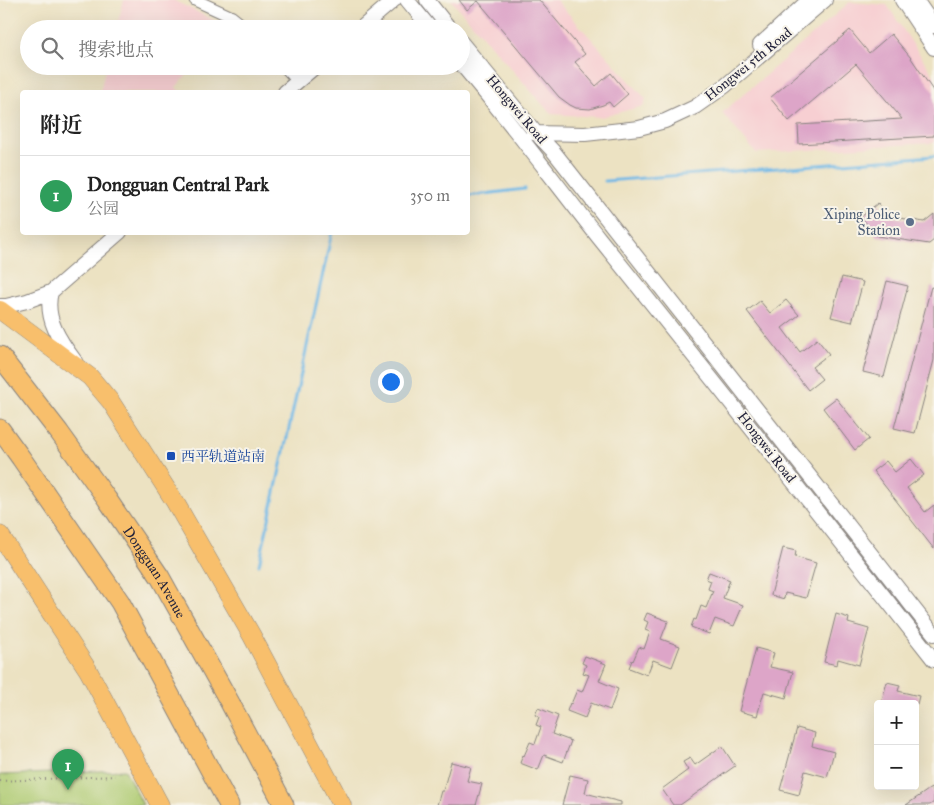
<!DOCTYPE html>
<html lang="zh">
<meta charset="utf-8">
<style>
:root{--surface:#fff;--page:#f6f6f6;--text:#222;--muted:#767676;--line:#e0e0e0;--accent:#111827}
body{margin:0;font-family:"IM FELL Great Primer","Noto Serif SC",serif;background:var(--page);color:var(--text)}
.controls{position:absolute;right:15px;bottom:15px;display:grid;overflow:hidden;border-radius:5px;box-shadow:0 5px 20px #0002}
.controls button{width:45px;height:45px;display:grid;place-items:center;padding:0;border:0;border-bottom:1px solid var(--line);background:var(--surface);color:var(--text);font:25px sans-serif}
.you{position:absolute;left:390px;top:381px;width:18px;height:18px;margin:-12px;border:4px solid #fff;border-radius:50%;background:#1a73e8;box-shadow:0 0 0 8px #1a73e833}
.badge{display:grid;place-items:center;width:32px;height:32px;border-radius:50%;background:var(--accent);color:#fff;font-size:16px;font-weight:700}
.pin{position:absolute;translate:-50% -41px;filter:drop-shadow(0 1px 2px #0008)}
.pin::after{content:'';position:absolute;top:26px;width:18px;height:15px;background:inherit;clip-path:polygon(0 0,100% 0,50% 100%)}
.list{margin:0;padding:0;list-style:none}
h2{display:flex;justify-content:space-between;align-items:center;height:65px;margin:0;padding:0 20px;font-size:21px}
h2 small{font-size:16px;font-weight:400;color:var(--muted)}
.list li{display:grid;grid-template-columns:32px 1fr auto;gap:15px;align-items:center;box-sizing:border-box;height:80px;padding:0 20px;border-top:1px solid var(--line)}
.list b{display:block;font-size:19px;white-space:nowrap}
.list p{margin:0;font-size:16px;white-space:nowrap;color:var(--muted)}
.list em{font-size:16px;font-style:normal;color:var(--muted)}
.icon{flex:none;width:28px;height:28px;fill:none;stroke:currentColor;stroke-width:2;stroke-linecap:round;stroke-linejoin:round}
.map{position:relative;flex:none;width:934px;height:805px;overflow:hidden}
.search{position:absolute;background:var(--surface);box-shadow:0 5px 20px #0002;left:20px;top:20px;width:450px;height:55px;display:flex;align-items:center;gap:12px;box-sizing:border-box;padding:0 18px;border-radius:28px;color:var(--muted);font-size:19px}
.panel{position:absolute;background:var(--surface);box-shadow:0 5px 20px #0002;left:20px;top:90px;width:450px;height:145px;border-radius:5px}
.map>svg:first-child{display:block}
</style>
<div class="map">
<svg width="934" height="805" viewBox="0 0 934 805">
<rect width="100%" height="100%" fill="#f7f3e8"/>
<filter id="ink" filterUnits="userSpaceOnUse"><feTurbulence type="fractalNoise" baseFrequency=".02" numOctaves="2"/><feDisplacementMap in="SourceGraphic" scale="10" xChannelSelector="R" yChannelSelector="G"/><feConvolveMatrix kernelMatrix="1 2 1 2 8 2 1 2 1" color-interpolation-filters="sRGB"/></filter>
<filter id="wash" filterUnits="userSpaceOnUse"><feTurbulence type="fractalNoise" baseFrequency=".0096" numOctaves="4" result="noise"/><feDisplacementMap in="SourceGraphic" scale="20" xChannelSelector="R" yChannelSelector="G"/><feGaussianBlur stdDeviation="1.12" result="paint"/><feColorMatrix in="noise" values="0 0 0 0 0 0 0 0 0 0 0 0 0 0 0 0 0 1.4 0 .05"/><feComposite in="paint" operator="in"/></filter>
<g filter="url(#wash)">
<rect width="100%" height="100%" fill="#ece2c2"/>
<!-- built -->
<path fill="#f7cfd2" d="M 124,0 L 173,0 L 229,28 L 116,29 Z
M 451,0 L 556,0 L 646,99 L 644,106 L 601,117 L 551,114 Z
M 850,2 L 887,5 L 934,76 L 934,143 L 756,153 L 722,113 Z
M 106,66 L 195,66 L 176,87 L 180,92 L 100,92 Z"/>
<!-- green -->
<path fill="#aeca71" stroke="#687656" d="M 125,770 L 143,805 L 0,805 L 0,775 Z"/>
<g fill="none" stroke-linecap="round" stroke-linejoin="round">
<!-- stream -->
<path stroke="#6eb8e6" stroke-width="3" d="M 605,181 L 934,156
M 468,196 L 525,189
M 259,565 L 332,232"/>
</g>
<g id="blocks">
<!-- building -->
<path fill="#dda5c8" d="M 459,0 L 539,0 L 585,54 L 575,62 L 596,86 L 611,73 L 628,94 L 613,107 L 609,102 L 603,105 L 590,109 L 576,108 L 570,105 L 559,97 L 478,1 L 467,10 Z
M 850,30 L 869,53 L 891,34 L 911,58 L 934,92 L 934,136 L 799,144 L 798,125 L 902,119 L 856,64 L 789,121 L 770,98 Z
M 878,203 L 888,216 L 924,222 L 934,214 L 934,240 L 929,244 L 877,236 L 861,217 Z
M 842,277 L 863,282 L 852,322 L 831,317 Z
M 887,281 L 908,286 L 884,377 L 863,372 Z
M 931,287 L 934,288 L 934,360 L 915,433 L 894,428 Z
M 786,300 L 799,315 L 782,328 L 800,352 L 817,339 L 829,354 L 812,367 L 822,379 L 808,390 L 747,311 L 760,301 L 770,313 Z
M 836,398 L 869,439 L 855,450 L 823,408 Z
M 911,459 L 924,475 L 907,488 L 925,512 L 934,505 L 934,549 L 873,471 L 886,461 L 895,472 Z
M 783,548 L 796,551 L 795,557 L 816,563 L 806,598 L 785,593 L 784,599 L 771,595 Z
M 709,572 L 730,580 L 723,598 L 743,605 L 734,626 L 715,619 L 709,634 L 691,627 L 694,619 L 696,620 L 701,606 L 706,608 L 713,591 L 708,589 L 711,581 L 706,579 Z
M 647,613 L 668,621 L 661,639 L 680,646 L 672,667 L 653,660 L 647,675 L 629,668 L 632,660 L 633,661 L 639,647 L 644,649 L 650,632 L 645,630 L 648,622 L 644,620 Z
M 836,614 L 849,618 L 848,623 L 869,629 L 859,665 L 838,659 L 837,665 L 824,662 Z
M 756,648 L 774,653 L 770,667 L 793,672 L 786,698 L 764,692 L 757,716 L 739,711 Z
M 585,656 L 606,664 L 599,681 L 618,689 L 610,710 L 591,703 L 585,718 L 567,711 L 570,703 L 571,704 L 577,690 L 582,692 L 589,675 L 583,673 L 586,665 L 582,663 Z
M 887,682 L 900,685 L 898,691 L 919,696 L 917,704 L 881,704 Z
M 538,708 L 558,716 L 552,734 L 571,741 L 563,762 L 544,755 L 538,770 L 520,763 L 523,755 L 524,756 L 530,742 L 535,744 L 541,727 L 536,725 L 539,717 L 535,715 Z
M 797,728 L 815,733 L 812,746 L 834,752 L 827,777 L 805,771 L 799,795 L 780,790 Z
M 722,746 L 735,766 L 680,805 L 673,805 L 662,789 L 688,770 L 683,762 L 690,758 L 695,765 Z
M 451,762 L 471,767 L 467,781 L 482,784 L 476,805 L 437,805 L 441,791 L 443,791 Z
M 570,775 L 588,779 L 585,793 L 621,802 L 621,805 L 562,805 Z
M 931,788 L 934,793 L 934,802 L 930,805 L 906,805 Z"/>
</g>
</g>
<g filter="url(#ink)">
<use href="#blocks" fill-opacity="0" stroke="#87827e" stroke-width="1"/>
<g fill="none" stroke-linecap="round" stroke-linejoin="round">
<defs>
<path id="minor" d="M 195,0 L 232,17 L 247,29
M 284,66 L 298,81"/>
<path id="tertiary" d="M 407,0 L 431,29
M 427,0 L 450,29
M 902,0 L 934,48
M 916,0 L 934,26
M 360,29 L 394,0
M 461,42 L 536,133 L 554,152 L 934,634
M 760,45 L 809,0
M 461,64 C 509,120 553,180 599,238 C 712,378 823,519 934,660
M 285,92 L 316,66
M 533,133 L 585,134 L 639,128 L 665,121 L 695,107 L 725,86 L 825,0
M 51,292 C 44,318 60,341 75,361
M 0,306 L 6,306 L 27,301 L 51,292 L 120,232"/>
<path id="primary" d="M 0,310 L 90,377 L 111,402 L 175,502 L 252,636 L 342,805
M 0,535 L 88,670 L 160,805"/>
<g id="trunk">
<path id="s1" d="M 0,356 L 59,432 L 107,499 L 160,577 L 229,701 L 284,805"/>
<path d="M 0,429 L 21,458 L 120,602 L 229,805"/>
</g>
</defs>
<!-- minor casing -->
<use href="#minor" stroke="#87827e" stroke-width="13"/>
<!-- tertiary casing -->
<use href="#tertiary" stroke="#87827e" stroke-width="16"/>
<!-- primary casing -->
<use href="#primary" stroke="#87827e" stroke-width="19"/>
<!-- trunk casing -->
<use href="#trunk" stroke="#87827e" stroke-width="21"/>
<!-- path -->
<path stroke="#87827e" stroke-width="2" stroke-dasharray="1 4" stroke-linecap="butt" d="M 0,781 L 115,776"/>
<!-- minor -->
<use href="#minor" stroke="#fff" stroke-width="11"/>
<!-- tertiary -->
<use href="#tertiary" stroke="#fff" stroke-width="14"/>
<!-- primary -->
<use href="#primary" stroke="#f8bf6c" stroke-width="18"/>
<!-- trunk -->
<use href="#trunk" stroke="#f8bf6c" stroke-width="19"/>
</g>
</g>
<!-- markers -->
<circle fill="#5c6f8a" stroke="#f7f3e8" stroke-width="2" cx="910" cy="222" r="5"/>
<rect fill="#1a4fb4" stroke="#f7f3e8" stroke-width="2" x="166" y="451" width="10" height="10" rx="2.5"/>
<g text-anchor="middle" stroke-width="4" stroke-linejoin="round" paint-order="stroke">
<!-- street labels -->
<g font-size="14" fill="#22223b" stroke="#f7f3e8">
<text transform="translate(748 64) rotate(-39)" y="5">Hongwei 5th Road</text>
<text transform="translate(517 109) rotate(50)" y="5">Hongwei Road</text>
<text transform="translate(767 447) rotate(52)" y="5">Hongwei Road</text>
<text dy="5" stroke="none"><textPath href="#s1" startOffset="266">Dongguan Avenue</textPath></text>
</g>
<!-- service labels -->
<g font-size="14" fill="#4e5e75" stroke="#f7f3e8" text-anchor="end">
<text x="900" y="219">Xiping Police<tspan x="900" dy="16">Station</tspan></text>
</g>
<!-- transit labels -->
<g font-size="14" fill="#164399" stroke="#f7f3e8" text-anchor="start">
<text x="181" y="461">西平轨道站南</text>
</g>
</g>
</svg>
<div class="controls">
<button>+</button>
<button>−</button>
</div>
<div class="you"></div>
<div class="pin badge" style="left:68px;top:790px;background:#2e9e5b">1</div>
<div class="search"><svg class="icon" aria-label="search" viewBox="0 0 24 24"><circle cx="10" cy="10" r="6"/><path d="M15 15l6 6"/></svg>搜索地点</div>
<section class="panel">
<h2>附近<small></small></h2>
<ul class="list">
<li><span class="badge" style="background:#2e9e5b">1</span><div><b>Dongguan Central Park</b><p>公园</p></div><em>350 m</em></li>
</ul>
</section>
</div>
